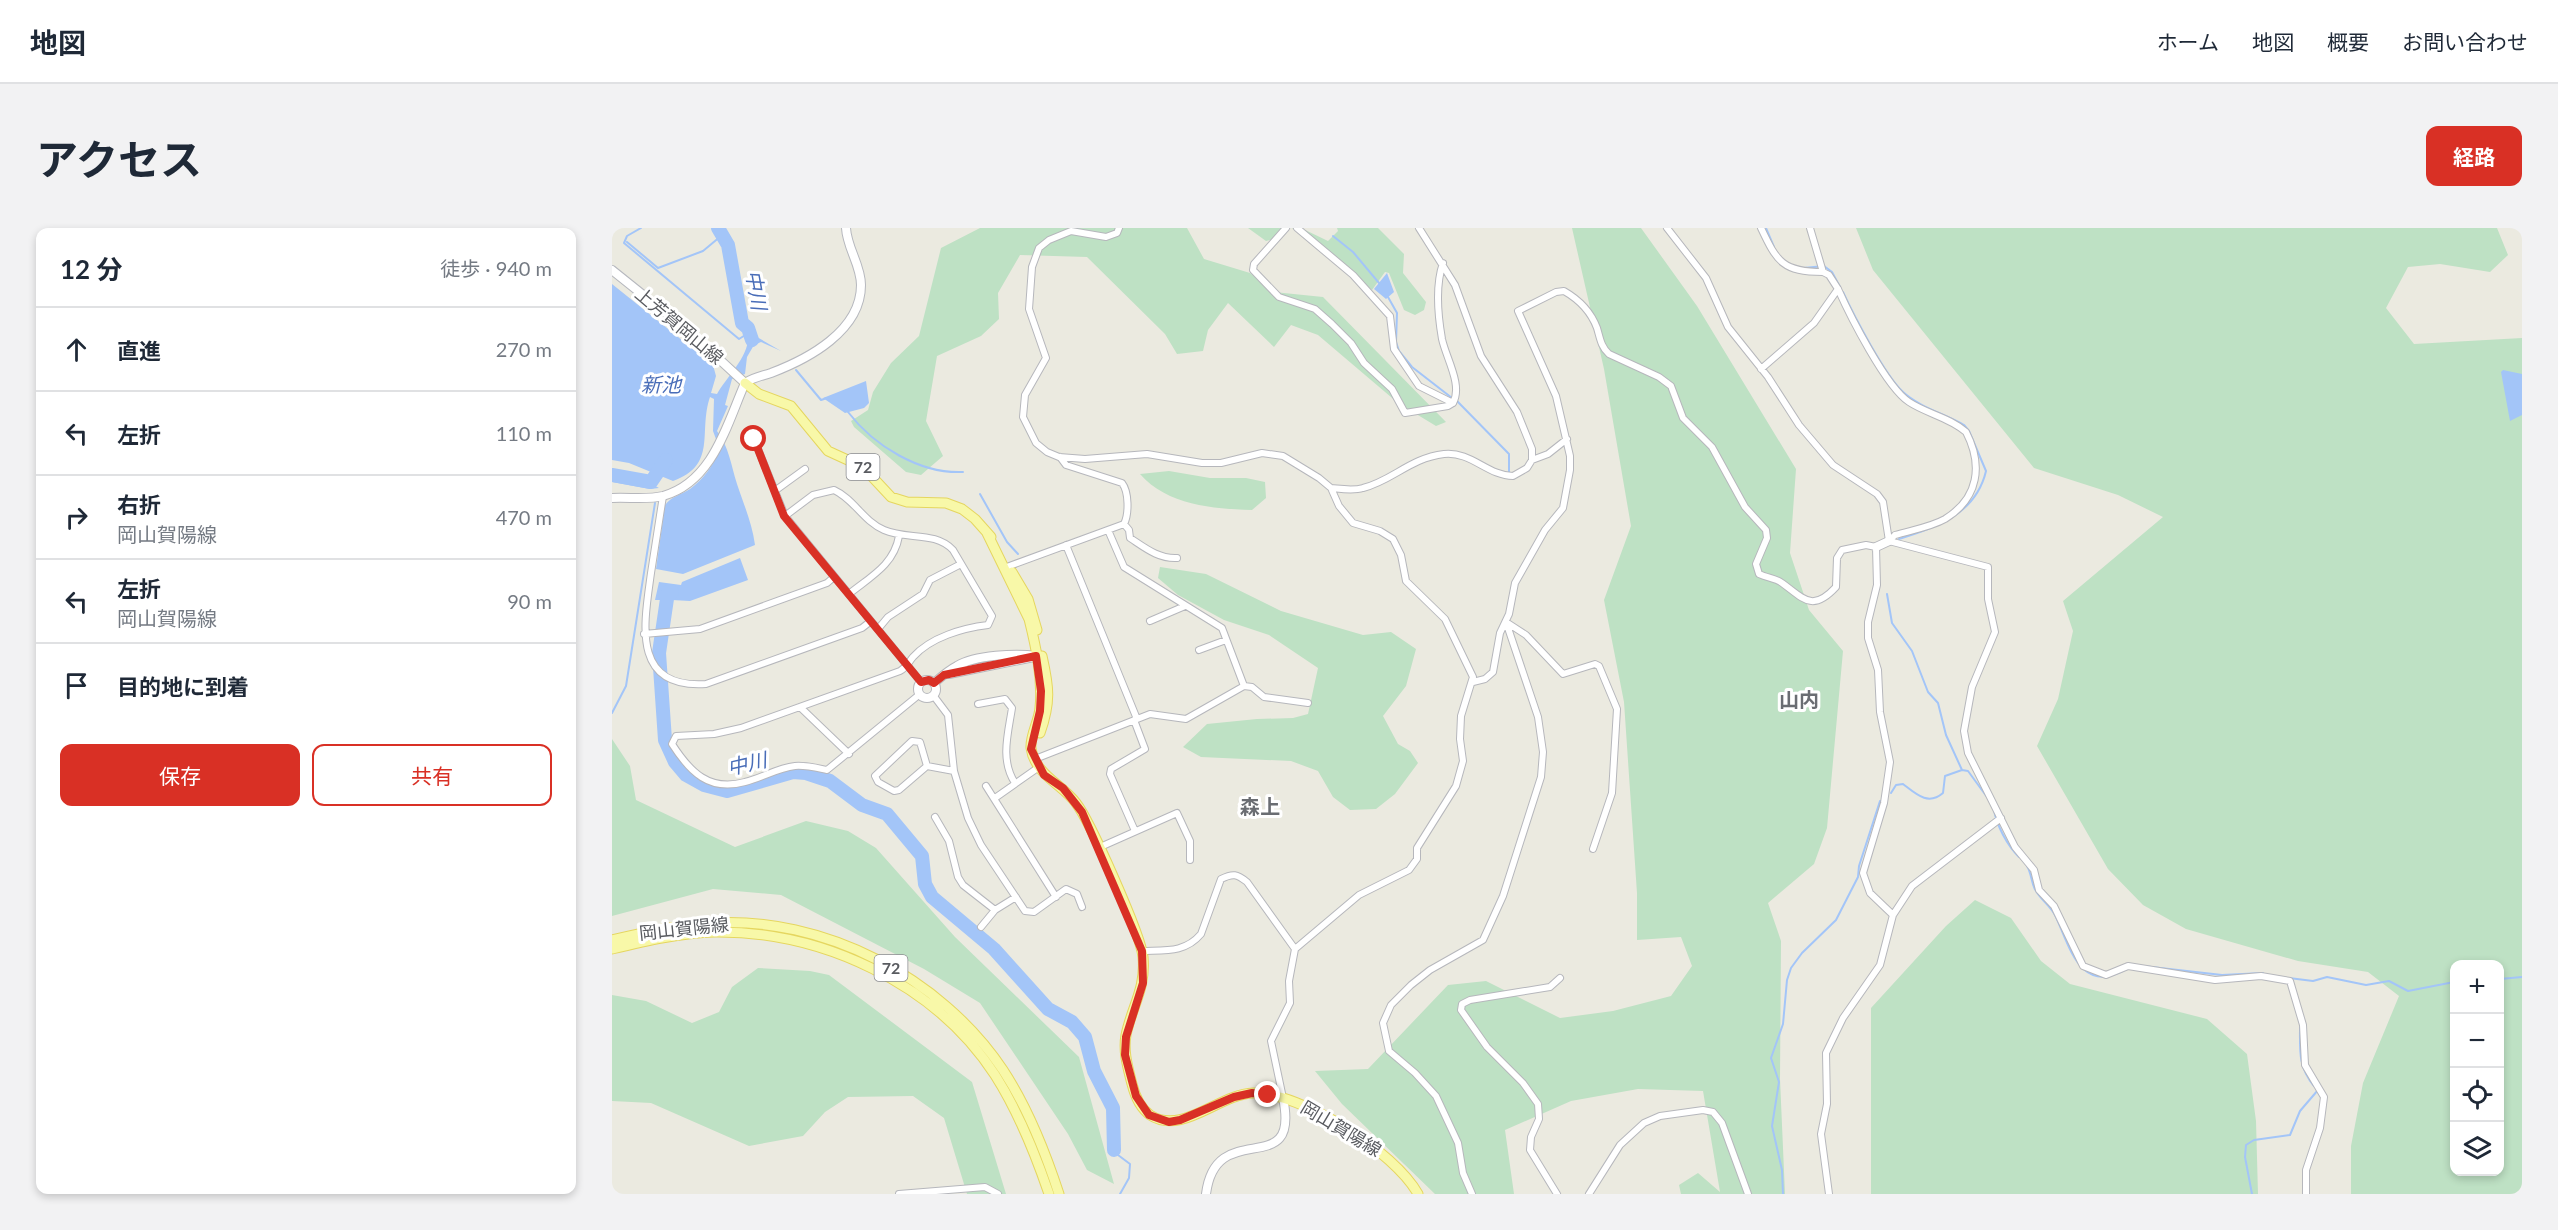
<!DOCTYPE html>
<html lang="ja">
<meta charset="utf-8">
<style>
:root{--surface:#fff;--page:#f2f2f3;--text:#1f2937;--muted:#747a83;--line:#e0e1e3;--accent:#d93025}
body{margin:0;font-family:Lato,"Noto Sans JP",sans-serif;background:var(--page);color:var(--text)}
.controls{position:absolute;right:18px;bottom:18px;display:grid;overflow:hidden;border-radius:12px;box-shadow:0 3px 9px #0003}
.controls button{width:54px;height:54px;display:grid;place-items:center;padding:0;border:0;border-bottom:2px solid var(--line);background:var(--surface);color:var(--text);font:30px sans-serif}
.stop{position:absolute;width:18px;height:18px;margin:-14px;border:4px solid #d93025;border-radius:50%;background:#fff}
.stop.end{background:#d93025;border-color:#fff;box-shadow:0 2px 6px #0008}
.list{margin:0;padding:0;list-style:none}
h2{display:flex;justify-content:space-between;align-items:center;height:78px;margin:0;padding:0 24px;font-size:26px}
h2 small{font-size:20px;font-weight:400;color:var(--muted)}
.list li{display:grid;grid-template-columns:39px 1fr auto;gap:18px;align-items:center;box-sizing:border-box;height:84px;padding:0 24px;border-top:2px solid var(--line)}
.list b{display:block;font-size:22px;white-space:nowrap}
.list p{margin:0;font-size:20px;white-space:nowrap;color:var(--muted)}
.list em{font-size:20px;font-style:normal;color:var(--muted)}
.actions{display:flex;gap:12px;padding:18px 24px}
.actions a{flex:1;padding:14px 0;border:2px solid var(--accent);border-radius:12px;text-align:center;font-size:21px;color:var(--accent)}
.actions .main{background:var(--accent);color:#fff}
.icon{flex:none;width:33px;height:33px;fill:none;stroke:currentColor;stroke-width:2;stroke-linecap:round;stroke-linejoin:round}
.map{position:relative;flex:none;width:1910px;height:966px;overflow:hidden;border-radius:12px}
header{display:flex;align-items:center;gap:36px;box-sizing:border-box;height:84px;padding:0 30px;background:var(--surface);border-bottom:2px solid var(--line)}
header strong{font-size:28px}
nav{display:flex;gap:33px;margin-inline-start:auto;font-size:21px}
.intro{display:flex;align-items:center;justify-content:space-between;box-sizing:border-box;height:144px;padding:0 36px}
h1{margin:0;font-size:42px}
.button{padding:15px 27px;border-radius:12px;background:var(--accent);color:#fff;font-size:21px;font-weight:700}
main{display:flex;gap:36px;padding:0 36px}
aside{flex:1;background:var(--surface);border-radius:12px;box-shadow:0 3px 9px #0003}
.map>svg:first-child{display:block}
</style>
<header>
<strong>地図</strong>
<nav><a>ホーム</a><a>地図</a><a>概要</a><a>お問い合わせ</a></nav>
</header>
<div class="intro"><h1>アクセス</h1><a class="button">経路</a></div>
<main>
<aside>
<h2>12 分<small>徒歩 · 940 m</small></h2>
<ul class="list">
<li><svg class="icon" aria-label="ahead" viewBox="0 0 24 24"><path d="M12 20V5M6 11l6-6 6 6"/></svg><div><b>直進</b></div><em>270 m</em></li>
<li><svg class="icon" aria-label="left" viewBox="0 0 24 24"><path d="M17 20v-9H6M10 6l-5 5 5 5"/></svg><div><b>左折</b></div><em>110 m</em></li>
<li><svg class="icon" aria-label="right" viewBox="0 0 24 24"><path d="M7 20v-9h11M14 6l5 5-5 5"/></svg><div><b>右折</b><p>岡山賀陽線</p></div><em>470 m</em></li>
<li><svg class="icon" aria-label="left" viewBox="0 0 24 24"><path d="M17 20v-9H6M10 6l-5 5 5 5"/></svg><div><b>左折</b><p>岡山賀陽線</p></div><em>90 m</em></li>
<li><svg class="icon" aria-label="arrive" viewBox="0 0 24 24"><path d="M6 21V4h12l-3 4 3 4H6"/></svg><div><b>目的地に到着</b></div></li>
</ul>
<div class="actions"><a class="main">保存</a><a>共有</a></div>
</aside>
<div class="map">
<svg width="1910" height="966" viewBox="0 0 1910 966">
<rect width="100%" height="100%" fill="#ebeae0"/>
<!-- green -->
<path fill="#bee1c4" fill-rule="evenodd" d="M 368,0 L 575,0 L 592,31 L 638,45 L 662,64 L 711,69 L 834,194 L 824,198 L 786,175 L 706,107 L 679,97 L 662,119 L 616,75 L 596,102 L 591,123 L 565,126 L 553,106 L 475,29 L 408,27 L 386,65 L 387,91 L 369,108 L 325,128 L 314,193 L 331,228 L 309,247 L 294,244 L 242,199 L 239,193 L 256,182 L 261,164 L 279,135 L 307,108 L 329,20 Z
M 636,0 L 672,0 L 662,11 L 654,13 Z
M 680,0 L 689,0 L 716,13 L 726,3 L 725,0 L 766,0 L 792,26 L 791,45 L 814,74 L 812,82 L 803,87 L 792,82 L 777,45 L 773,44 L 760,62 L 713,20 Z
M 960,0 L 1029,0 L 1085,78 L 1184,241 L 1178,325 L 1197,382 L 1231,423 L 1215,600 L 1202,636 L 1156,675 L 1169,713 L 1168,851 L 1173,966 L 1069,966 L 1067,957 L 1086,945 L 1108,964 L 1091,863 L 1026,861 L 959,873 L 893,902 L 902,966 L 823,966 L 730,876 L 703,843 L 756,841 L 836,757 L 874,753 L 948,790 L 1001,783 L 1059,768 L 1080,738 L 1069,709 L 1025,712 L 1025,665 L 1012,474 L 992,372 L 1019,298 L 992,141 Z
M 1244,0 L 1885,0 L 1896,27 L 1878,44 L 1828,36 L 1796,39 L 1774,80 L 1802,116 L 1910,110 L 1910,966 L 1739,966 L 1739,918 L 1751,855 L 1787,768 L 1756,744 L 1686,733 L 1574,701 L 1531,677 L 1496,641 L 1425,518 L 1446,471 L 1461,403 L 1451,373 L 1551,289 L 1506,267 L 1422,240 L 1261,42 ZM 1842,736 L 1888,736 L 1888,944 L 1842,944 Z
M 557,243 L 598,250 L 634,250 L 653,254 L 654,270 L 640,282 C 601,281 555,277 528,246 Z
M 548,339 L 594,346 L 669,383 L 751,407 L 779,404 L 804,421 L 794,458 L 771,488 L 786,516 L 798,523 L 806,535 L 783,566 L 764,581 L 738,582 L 721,569 L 706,543 L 679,533 L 589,529 L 571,519 L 595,496 L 645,491 L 681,490 L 696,486 L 706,440 L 657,407 L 612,392 L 566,367 L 546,350 Z
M 0,511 L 18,538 L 24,572 L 123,619 L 194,593 L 236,603 L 264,620 L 343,709 L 467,829 L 502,956 L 475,942 L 456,906 L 368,775 L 312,741 L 169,667 L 101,661 L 0,688 Z
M 1363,672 L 1399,690 L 1429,733 L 1458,756 L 1595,791 L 1635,826 L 1644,893 L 1646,966 L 1259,966 L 1259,780 L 1334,698 Z
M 146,740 L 198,743 L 217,747 L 360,854 L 394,966 L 355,966 L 332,890 L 301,868 L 236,869 L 213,884 L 191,908 L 137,918 L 39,875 L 0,873 L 0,767 L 34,773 L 80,795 L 107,784 L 120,759 Z"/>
<!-- water -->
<path fill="#a3c5f8" d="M 775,45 L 782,64 L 774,71 L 762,61 Z
M 0,56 L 101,137 L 104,148 L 99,165 L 105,166 C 115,148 142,124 135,102 L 129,97 L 142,100 L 145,109 L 169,123 L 149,114 L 142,117 L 135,129 L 133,146 L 120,151 L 113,177 L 116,178 L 105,203 C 117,219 119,237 125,256 C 132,277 140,295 143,317 L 71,346 L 44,341 L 53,277 C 60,268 69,267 78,261 C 92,251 101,237 108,222 L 101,203 L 102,171 L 98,169 C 86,204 106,237 61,253 L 17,235 L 0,232 Z
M 1891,142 L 1910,146 L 1910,187 L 1898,193 L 1889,144 Z
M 254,153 L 257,175 L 252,180 L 233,185 L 211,170 Z
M 0,243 L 29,250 L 47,260 L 38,261 L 0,254 Z
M 128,330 L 136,352 L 78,373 L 60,372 L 57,376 L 53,376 L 52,372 L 43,372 L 47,354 L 69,357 L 70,354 Z"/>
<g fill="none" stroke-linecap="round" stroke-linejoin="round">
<!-- stream -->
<path stroke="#a3c5f8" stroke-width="2" d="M 29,0 L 15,8 L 12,15 L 127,111 L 138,104
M 1154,0 L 1162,19
M 721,8 L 741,24 L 767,55
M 15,14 L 46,40 L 91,23 L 109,8
M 1192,40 L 1212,38 L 1220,44 L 1228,59
M 1231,64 C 1242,88 1273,147 1291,164 C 1307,179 1333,186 1352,197 L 1357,203 L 1374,243 C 1364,286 1325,299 1287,311
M 776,69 L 785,85 L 784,114 L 787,123 L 800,139 L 840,170
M 184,142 L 209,172 L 215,170
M 845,173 L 897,226 L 897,244
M 236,184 C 262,218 308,246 351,244
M 368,266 L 395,314 L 406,326
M 1275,366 L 1280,395 L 1300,423 L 1316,464 L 1326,475 L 1334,507 L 1350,542 L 1356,543 L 1375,569
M 0,485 L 14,458 L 43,275
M 1279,565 L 1284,557 L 1291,556 C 1304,566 1316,578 1331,565 L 1333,548 L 1350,542
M 1382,582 C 1385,598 1395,617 1407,629
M 1415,638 C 1420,646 1419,656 1424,663 C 1430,673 1439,678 1444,689 C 1459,722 1469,767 1515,741
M 1522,737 L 1610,747 L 1651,745
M 1677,750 L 1701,753 L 1715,749 L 1754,757 L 1777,753 L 1796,763 L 1842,754
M 1888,751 L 1910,749
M 1688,798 C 1688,822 1686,839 1702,858
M 506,927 L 518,936 L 517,950 L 508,966
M 1171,966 L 1170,942 L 1160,898 L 1167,854 L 1159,830 L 1171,796 L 1175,752 L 1179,740 L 1190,725 L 1224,692 L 1246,649 L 1247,638 L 1268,573
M 1640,966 L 1633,929 L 1634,917 L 1642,912 L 1678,907 L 1688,883 L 1706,862"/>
<!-- river -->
<path stroke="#a3c5f8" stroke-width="14" d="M 106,0 L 116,17 L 130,95 L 136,100 L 140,112
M 0,247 L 39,254 L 54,232
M 60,364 L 56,364 L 47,425 L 53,512 L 63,534 L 74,547 L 92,557 L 115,563 L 181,544 L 194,545 L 218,553 L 250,577 L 275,586 L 310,628 L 313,656 L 320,669 L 382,721 L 436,781 L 460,794 L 473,809 L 482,843 L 501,880 L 502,922"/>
<defs>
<path id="minor" d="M 507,0 L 505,5 L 494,9 L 459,3 L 437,12 L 427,20 L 420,39 L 417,81 L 434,130 L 413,167 L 411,189 L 424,215 L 435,224 L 447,229 L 473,231 L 535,226 L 590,235 L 609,235 L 650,225 L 671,228 L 707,250 L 719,260 L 727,278 L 741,295 L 768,303 L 781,311 L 789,327 L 794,353 L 833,391 L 861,449 L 849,488 L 848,511 L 851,533 L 844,558 L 805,620 L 805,631 L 797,642 L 747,667 L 683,721 L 677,753 L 678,775 L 659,813 L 671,870
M 674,0 L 642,36 L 641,42 L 667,69 L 703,81 L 720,96 L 739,115 L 752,135 L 780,161 L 793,185 L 836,178 L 841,175
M 685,0 L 741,47 L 778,88 L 782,121 L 807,158 L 841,175 C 851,157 834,130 830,111 C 826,88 823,58 831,35
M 807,0 L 843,57 L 869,128 L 905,184 L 920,221 L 920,232
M 1055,0 L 1094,50 L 1116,99 L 1156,149 L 1187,197 L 1221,237 L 1265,266 L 1271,274 L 1277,313
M 1149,0 C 1165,34 1171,44 1211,44
M 1198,0 L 1211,44 L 1217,47 L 1226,61 C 1238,88 1274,159 1297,174 C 1315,186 1337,189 1354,204 C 1371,237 1367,270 1333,291 C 1319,299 1300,302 1283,307 L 1277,313
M 1149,141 L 1202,95 L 1226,61
M 142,211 L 173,288 L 309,454
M 719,260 C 730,261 741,263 751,260 C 780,253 798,230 832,226 C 859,223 876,248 901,248 L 915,240 L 920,232 L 936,226 L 955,211
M 164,262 L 193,241
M 51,268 C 47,294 43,319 39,345 C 32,396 19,461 94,456 L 250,400 L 259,393
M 173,288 L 201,267 L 222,262 C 242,271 251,293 272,302 C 295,312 323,303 341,322 L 380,388 L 376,397 C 351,400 319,409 301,429 C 296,435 295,439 288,443 L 129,500 L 102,506 L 64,508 L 60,516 C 78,544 97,564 133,554 C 150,550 165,540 183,538 C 193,537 205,540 215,542 L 308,466
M 512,296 L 517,302 L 518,310 C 532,319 546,331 565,330
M 1277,313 L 1376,339 L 1376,371 L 1383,404 L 1360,459 L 1352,503 L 1356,525 L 1403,619 L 1422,642 L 1427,662 L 1442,678 L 1471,738 L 1494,747 L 1516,738 L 1603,752 L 1649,748 L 1678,753 L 1691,797 L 1693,837 L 1712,869 L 1708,900 L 1694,942 L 1694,966
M 454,317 L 525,491
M 392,340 L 512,296 C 517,286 517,264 510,255 L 454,237 L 448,229
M 237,366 C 258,349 282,337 287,308
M 538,393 L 573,378
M 894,394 L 914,407 L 951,446 L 983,436 L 987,438 L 1005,481 L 1000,565 L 981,621
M 266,401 L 276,389 L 311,366 L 318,352 L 349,336
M 32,406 L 88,401 L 215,355 L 222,349
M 587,422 L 614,412
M 861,454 L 873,451 L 881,444 L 888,405 L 897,386 L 903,355 L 933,302 L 951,280 L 958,242 L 958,228 L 944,168 L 906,83 L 944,64 L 952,63 C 966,71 979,84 985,100 C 988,110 989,119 997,126 L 1047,149 L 1059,158 L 1071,190 L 1100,219 L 1133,279 L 1154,302 L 1155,310 L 1144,336 L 1147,346 C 1155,350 1164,350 1170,355 C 1191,370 1200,385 1224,359 L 1225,330 L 1230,322 L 1254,317 L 1264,319 L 1265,357 L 1256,394 L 1256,410 L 1266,442 L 1268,484 L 1278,534 L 1272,575 L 1251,645 L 1258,665 L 1281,687
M 632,458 L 640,459 L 652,469 L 696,475
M 321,467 L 336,487 L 342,543 L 356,590 L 369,617 L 413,683 L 422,684 L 454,661 L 465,666 L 470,679
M 366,476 L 393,471 L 400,480 C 396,506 388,532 403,555
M 188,479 L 237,526
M 522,492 L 533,521 L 499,541 L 498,546 L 523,603
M 423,531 L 538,486 L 574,491 L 632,458 L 610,400 L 512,339 L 496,302
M 315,538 L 308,514 L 300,513 L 263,548 L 266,554 L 282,563 L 287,562 L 315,538 L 342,543
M 374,558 L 444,669
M 383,570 L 427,539
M 323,589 L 337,613 L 346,649 L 351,657 L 383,682
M 486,620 L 565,585 L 578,613 L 578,632
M 369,699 L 383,682 L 404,669
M 530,723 C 553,722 573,725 589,706 L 609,651 C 621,645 625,646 635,654 L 683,721
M 287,966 L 373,959 L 386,966
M 860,966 L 851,945 L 846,915 L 824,868 L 803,845 L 777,823 L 771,795 L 779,777 L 799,757 L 818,742 L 871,712 L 891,668 L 929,549 L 931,524 L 926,489 L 894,394
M 945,966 L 918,922 L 919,909 L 927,891 L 926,876 L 911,855 L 875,819 L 849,782 L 850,776 L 858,772 L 938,759 L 948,750
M 977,966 L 1008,917 L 1032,895 L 1048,888 L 1091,882 L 1101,884 L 1110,895 L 1136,966
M 1217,966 L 1209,906 L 1215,876 L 1214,825 L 1231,790 L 1268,737 L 1281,687 L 1300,658 L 1389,590"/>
<path id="tertiary" d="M 0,270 C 17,269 35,272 51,268 C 101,254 115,196 133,155
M 1264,319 L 1277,313
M 337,446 L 422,429
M306 461a9 9 0 1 1 18 0a9 9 0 1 1-18 0Z
M 322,455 C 329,449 337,442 345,438 C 363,427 404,425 425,428
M 594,966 C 604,887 689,955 671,870"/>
<path id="secondary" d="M 0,42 L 81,107 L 133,155 C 142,149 150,148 159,145 C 196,131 249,103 249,57 C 249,37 235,20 234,0"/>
<path id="primary" d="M 133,155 L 147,166 L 179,178 L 216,223 L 251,239 L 279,269 L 295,274 L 334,275 L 350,281 L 363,291 L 379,309
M 375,305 L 417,391 C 424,419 431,451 428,480 C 427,493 418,507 419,520 C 423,547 450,556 464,575 C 478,593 529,707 531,729 C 534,761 520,778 514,807 C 511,824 516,840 520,856 C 523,868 528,880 538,887 C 570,908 607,866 641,865 C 689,864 783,924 806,966
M 400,344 L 416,371 L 425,402
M 428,505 C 439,474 437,459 430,428
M 0,712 C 33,704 65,697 99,695 C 211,688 329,749 391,842 C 416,880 433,923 447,966
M 0,721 C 34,713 68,705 103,704 C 210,703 323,755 383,847 C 406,883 423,925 437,966"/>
</defs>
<!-- minor casing -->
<use href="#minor" stroke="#b6b7bc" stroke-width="8"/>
<!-- tertiary casing -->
<use href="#tertiary" stroke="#b6b7bc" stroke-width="10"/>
<!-- secondary casing -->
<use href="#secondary" stroke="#b6b8be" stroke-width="10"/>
<!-- primary casing -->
<use href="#primary" stroke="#e5d65f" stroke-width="11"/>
<!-- minor -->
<use href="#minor" stroke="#fff" stroke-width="6"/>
<!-- tertiary -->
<use href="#tertiary" stroke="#fff" stroke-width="8"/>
<!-- secondary -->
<use href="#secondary" stroke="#fff" stroke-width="8"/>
<!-- primary -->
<use href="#primary" stroke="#f8f8a8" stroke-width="9"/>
</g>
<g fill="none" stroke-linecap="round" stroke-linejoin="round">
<!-- route -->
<path stroke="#d93025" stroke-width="8" d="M 142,211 L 172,288 L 309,454 L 317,452 L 322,455 L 332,447 L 424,428 L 429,463 L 428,483 L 419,521 L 432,547 L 451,560 L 470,584 L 530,723 L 531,755 L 514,809 L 513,827 L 524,868 L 537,887 L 557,894 L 568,892 L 622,869 L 640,865 L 656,867"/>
</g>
<g text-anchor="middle" stroke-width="6" stroke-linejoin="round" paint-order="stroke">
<!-- shield labels -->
<g fill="#fff" stroke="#8b8c90" stroke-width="1.5">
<rect x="234.5" y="226" width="33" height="26" rx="4.5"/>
<rect x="262.5" y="727" width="33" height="26" rx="4.5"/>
</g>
<g font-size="16" font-weight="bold" fill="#595b60">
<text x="251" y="245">72</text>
<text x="279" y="746">72</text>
</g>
<!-- street labels -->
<g font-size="18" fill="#595b60" stroke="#fff">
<text transform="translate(67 98) rotate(40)" y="6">上芳賀岡山線</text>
<text transform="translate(72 701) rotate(-6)" y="6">岡山賀陽線</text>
<text transform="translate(729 901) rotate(31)" y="6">岡山賀陽線</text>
</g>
<!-- water labels -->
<g font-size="20" font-style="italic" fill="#496db8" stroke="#fff">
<text transform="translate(144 62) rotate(80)" y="7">中川</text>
<text x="49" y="164">新池</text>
<text transform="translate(135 536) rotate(-13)" y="7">中川</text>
</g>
<!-- neighbourhood labels -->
<g font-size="20" font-weight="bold" fill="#6a6d72" stroke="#fff">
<text x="1187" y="479">山内</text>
<text x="648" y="586">森上</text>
</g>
</g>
</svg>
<div class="controls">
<button>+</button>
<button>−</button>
<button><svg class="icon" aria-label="locate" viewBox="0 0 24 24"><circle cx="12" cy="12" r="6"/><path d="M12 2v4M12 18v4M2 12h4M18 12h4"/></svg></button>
<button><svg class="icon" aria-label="layers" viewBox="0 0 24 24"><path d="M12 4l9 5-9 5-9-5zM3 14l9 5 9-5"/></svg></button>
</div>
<div class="stop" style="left:142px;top:211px"></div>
<div class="stop end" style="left:656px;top:867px"></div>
</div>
</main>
